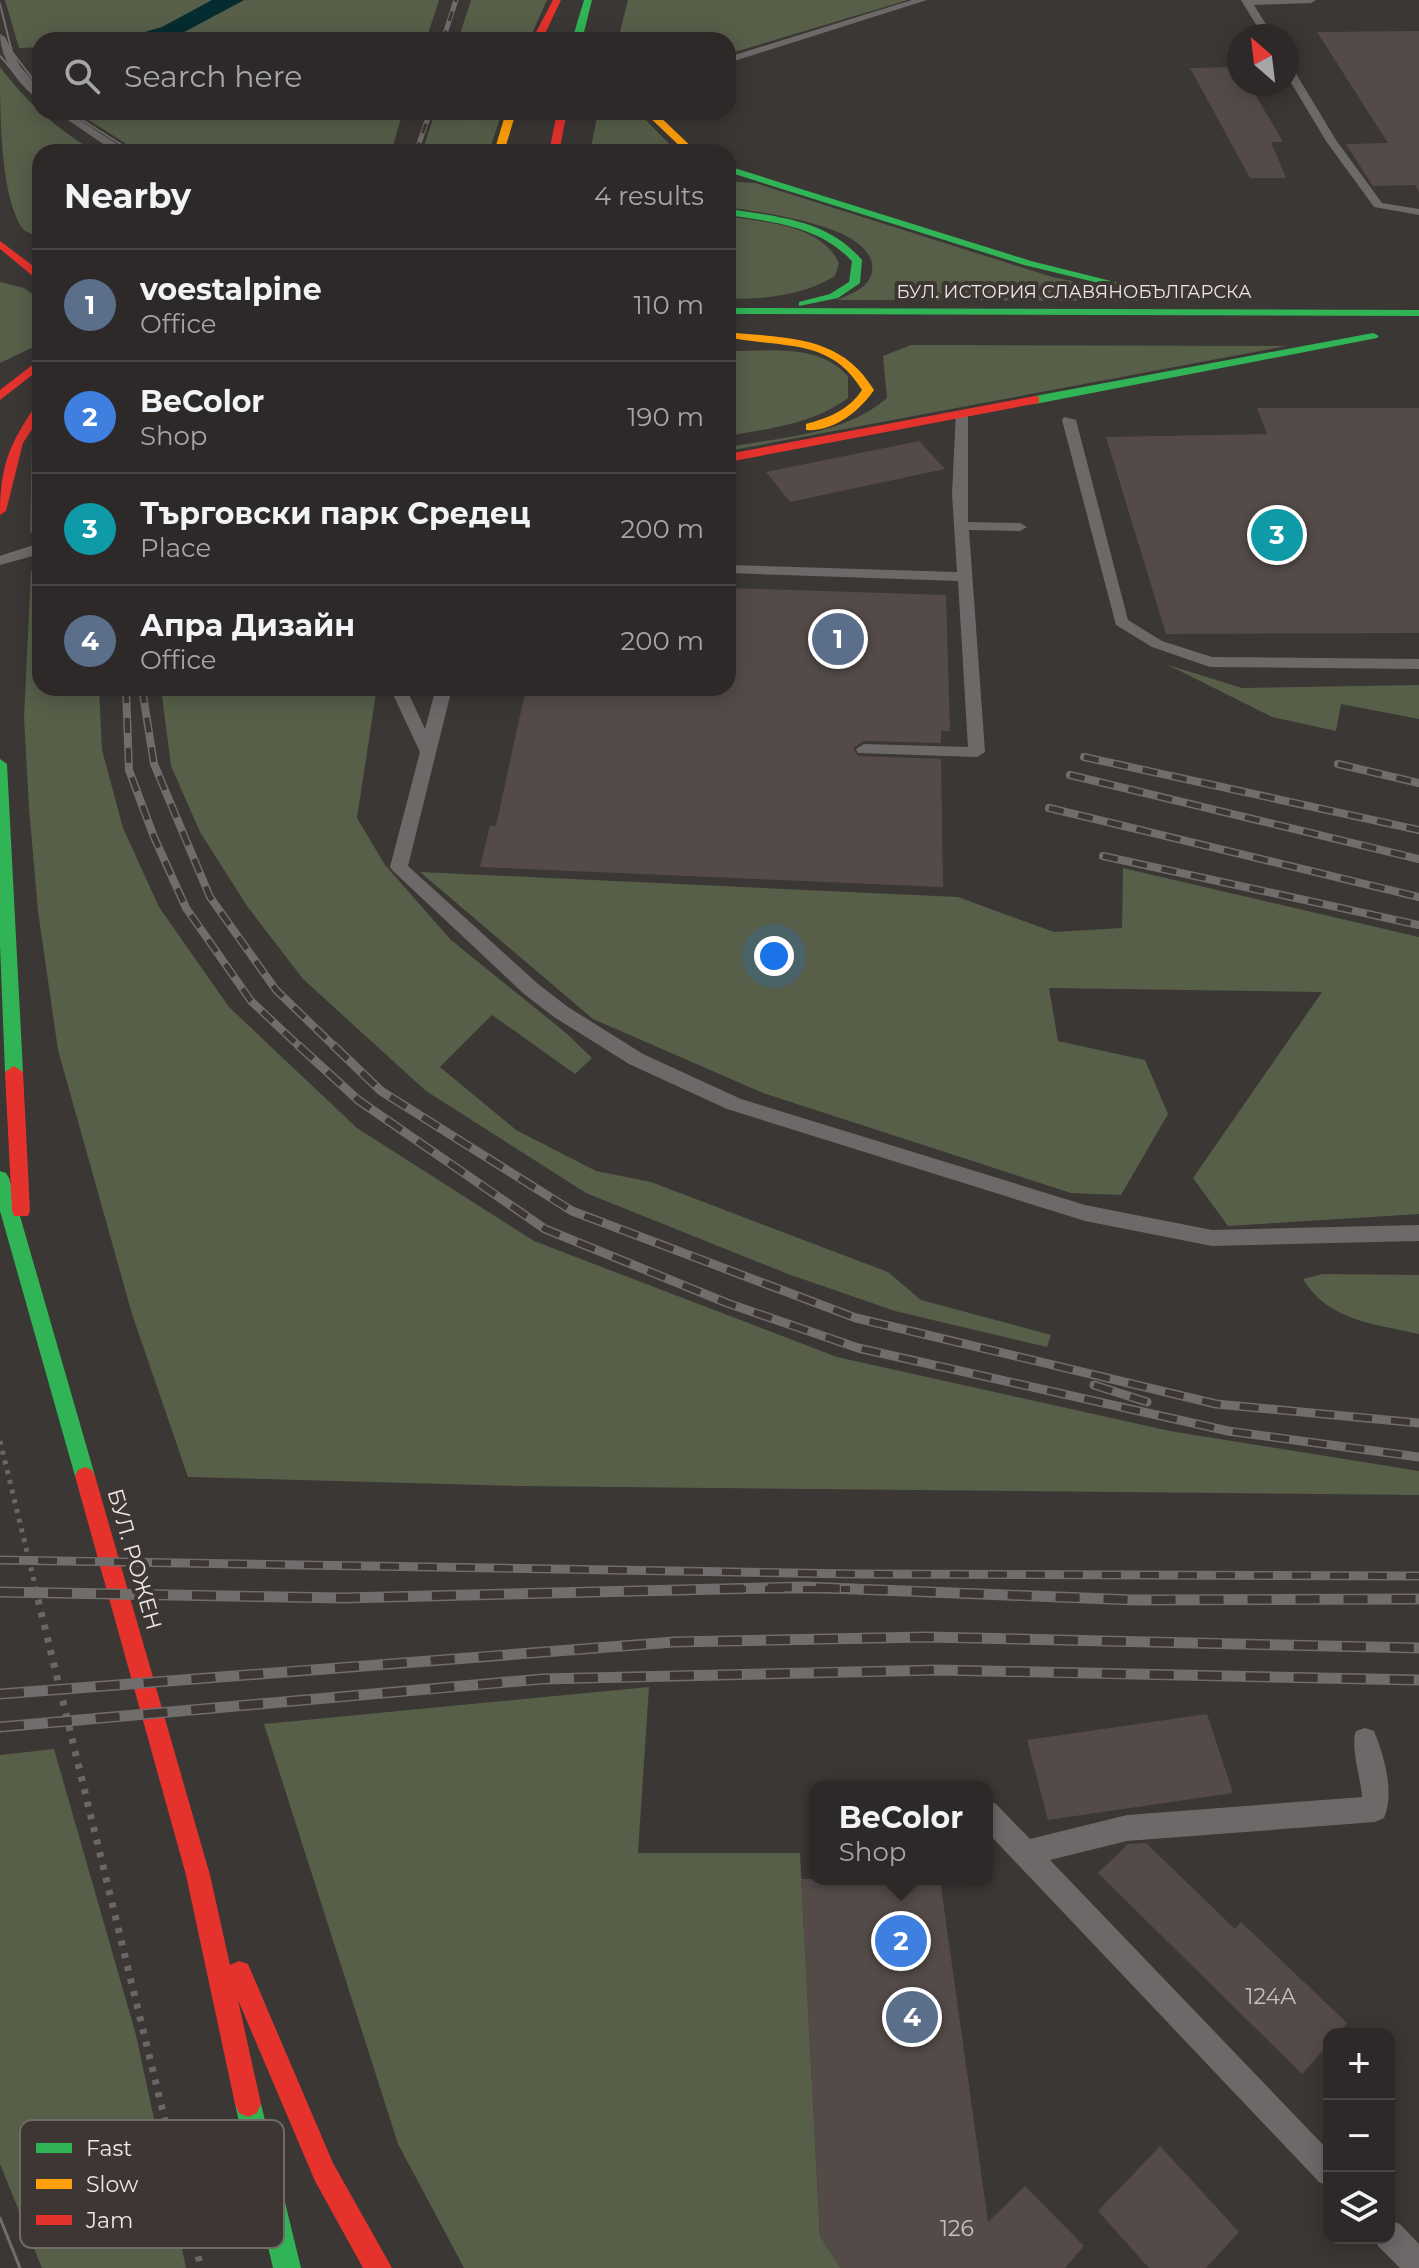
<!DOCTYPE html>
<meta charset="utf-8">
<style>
:root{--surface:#2c2928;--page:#383534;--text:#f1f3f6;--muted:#a6a6a8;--line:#484545;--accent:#ada9a7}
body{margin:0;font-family:Montserrat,sans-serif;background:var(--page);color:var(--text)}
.controls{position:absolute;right:24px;bottom:24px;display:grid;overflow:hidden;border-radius:16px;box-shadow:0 4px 20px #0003}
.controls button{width:72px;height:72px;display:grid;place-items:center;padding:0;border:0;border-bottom:2px solid var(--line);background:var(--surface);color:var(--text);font:40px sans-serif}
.compass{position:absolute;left:1227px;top:24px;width:72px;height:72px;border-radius:50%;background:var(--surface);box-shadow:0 4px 20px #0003;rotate:332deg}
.you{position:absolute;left:774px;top:956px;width:28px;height:28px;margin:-20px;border:6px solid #fff;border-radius:50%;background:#1a73e8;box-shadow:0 0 0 12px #1a73e833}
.badge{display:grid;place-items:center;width:52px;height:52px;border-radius:50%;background:var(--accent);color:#fff;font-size:26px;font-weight:700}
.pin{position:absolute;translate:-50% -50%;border:4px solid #fff;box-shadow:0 2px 8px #0006}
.popup{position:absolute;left:809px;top:1781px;width:184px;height:104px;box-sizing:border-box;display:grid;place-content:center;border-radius:16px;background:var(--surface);filter:drop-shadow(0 2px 6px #0005);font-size:26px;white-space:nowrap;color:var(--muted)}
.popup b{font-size:30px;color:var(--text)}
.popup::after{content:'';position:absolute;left:50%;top:100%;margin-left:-16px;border:16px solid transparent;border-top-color:var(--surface)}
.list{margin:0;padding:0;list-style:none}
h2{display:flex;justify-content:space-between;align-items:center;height:104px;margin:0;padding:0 32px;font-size:34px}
h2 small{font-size:26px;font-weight:400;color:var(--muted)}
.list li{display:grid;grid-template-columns:52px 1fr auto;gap:24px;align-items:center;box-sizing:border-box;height:112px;padding:0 32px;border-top:2px solid var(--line)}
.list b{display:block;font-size:30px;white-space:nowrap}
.list p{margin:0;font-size:26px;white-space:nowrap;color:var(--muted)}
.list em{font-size:26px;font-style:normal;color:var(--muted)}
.icon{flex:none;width:44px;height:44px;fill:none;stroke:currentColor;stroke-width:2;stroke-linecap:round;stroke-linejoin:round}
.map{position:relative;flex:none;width:1419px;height:2268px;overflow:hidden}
.search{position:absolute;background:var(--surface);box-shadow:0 4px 20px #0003;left:32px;top:32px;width:704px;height:88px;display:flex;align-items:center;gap:20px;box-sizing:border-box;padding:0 28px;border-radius:24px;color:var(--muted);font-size:30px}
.panel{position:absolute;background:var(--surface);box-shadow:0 4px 20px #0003;left:32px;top:144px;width:704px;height:552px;border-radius:24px}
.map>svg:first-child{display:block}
</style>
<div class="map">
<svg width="1419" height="2268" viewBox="0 0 1419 2268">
<rect width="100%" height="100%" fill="#3a3735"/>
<!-- green -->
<path fill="#575f49" d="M 5,0 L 212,0 C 187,14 161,31 133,37 C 103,44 70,40 40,40 L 40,47 L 19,48 Z
M 244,0 L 439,0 L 426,40 L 169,40 Z
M 471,0 L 547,0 L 529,40 L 458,40 Z
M 628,0 L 908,0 L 728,54 L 728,40 L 618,40 Z
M 0,67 C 29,105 55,127 95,152 L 40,152 L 40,238 C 35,235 27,233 23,229 C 0,197 0,110 0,67 Z
M 76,112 L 403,112 L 391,152 L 139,152 Z
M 435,112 L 502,112 L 489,152 L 422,152 Z
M 598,112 L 638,112 L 677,152 L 590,152 Z
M 728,181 L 755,183 L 1052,277 L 1172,301 L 837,300 C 854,293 875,285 872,264 C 866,224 760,213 728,207 Z
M 728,216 C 766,223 820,224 839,263 L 835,276 C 802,296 765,299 728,299 Z
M 0,282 L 24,288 L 40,299 L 40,344 L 0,363 Z
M 911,345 L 1286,346 L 728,451 L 728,447 C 783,437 844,435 887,398 L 883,356 Z
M 728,351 C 768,351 819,343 848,376 L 848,398 C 813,424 771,428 728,436 Z
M 40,425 L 40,529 L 30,533 L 32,444 Z
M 40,568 L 40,688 L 99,688 L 102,750 L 123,828 L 159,907 L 229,1007 L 357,1128 L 534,1241 L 837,1357 L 1170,1431 L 1419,1471 L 1419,1495 L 520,1486 L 188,1477 L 132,1314 L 58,1050 L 38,911 L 29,808 L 24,718 L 31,571 Z
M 1168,665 L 1242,688 L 1419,685 L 1419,719 L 1341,704 L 1336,731 L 1272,717 Z
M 161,688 L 373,688 L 376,693 L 357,818 L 385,865 L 451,940 L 566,1033 L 592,1058 L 575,1074 L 492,1015 L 440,1067 L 516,1130 L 596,1171 L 651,1182 L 888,1272 L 921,1300 L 1051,1335 L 1047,1347 L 895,1311 L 788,1274 L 586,1193 L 426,1091 L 303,979 L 247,906 L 200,832 L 171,766 Z
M 1123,868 L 1419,937 L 1419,1214 L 1228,1226 L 1193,1178 L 1322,992 L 1049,988 L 1058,1041 L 1145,1060 L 1168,1114 L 1121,1195 L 1071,1193 L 763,1093 L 593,1019 L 420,872 L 958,897 L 1054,932 L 1122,928 Z
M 1323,1274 L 1419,1275 L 1419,1334 C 1375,1324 1328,1321 1303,1279 Z
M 649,1687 L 638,1853 L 800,1853 L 820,2236 L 841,2268 L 464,2268 L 398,2144 L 264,1724 Z
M 54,1749 L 136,2035 L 186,2268 L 42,2268 L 0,2164 L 0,1755 Z"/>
<!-- water -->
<path fill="#052c31" d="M 212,0 L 244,0 L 169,40 L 117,40 L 162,27 Z"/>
<!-- building -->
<path fill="#544b49" d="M 1419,31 L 1419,192 L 1415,185 L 1373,186 L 1346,144 L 1388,143 L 1317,32 Z
M 1239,67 L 1239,84 L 1249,84 L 1283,142 L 1271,142 L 1286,178 L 1250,178 L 1190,68 Z
M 1257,408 L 1419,408 L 1419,633 L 1166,634 L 1106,437 L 1267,434 Z
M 919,441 L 945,469 L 790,502 L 766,472 Z
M 728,588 L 946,595 L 950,731 L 941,731 L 941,743 L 864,741 L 853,748 L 858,756 L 941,759 L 943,887 L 480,867 L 490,826 L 496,826 L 526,688 L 728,688 Z
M 1207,1714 L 1233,1793 L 1048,1820 L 1027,1740 Z
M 1146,1843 L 1235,1929 L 1241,1922 L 1347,2023 L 1337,2034 L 1329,2034 L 1329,2044 L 1302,2074 L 1098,1873 L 1128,1844 Z
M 801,1879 L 940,1879 L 988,2222 L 1025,2186 L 1084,2246 L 1065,2268 L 841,2268 L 820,2236 Z
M 1160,2146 L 1239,2232 L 1206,2268 L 1149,2268 L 1098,2211 Z"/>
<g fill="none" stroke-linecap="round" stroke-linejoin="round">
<!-- path-far2 -->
<path stroke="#6a6766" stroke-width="3" stroke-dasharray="2 3" stroke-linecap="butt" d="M 468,119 L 480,119"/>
<!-- path-far1 -->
<path stroke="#6a6766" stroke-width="5" stroke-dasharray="4 6" stroke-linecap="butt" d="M 0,1441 L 36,1589"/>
<!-- path -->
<path stroke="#6a6766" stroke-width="7" stroke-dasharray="5 8" stroke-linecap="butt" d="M 35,1587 L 201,2268"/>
<!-- lane -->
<path fill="#6c6968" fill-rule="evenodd" d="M 912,0 L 927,0 L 728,63 L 728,57 Z
M 1241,0 L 1316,0 L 1311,3 L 1254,5 L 1273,36 L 1263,36 Z
M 0,34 L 5,37 L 20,66 L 40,89 L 40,99 C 19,88 0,58 0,34 Z
M 1287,64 L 1292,67 L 1336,140 L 1382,203 L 1419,209 L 1419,215 L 1374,207 L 1326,141 L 1287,76 Z
M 56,112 L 68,112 L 129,152 L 115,152 Z
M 956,411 L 968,414 L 968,522 L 1020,523 L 1027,527 L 1020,531 L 969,530 L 985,752 L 977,757 L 858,753 L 856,749 L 864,744 L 968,747 L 958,581 L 728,573 L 728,565 L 957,572 L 952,494 Z
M 1064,417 L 1076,420 L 1128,620 L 1162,641 L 1212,657 L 1419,659 L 1419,669 L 1210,667 L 1152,647 L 1116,625 L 1062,420 Z
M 40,545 L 40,554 L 0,565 L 0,556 Z
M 390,688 L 406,688 L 425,729 L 436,688 L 452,688 L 408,866 L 538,984 L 568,1007 L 643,1054 L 741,1099 L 1085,1205 L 1212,1230 L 1419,1225 L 1419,1241 L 1212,1246 L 1085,1221 L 727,1109 L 629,1064 L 554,1017 L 524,994 L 393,871 L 390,867 L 420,752 Z
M 1365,1728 L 1374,1731 C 1384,1755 1395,1793 1384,1818 L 1375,1822 L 1127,1841 L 1050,1860 L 1329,2151 L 1329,2187 L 1319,2182 L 987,1832 L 987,1800 L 996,1804 L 1030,1839 L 1127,1815 L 1362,1797 C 1361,1779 1350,1746 1356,1731 Z
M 1389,2220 L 1400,2224 L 1419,2244 L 1419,2268 L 1400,2268 L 1378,2246 L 1375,2238 L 1389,2238 Z"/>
<!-- fast -->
<path fill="#30b455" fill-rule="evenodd" d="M 584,0 L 592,0 L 582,40 L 572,40 Z
M 728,166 L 1031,261 L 1163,294 L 1157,297 L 1024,265 L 728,172 Z
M 728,209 C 776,216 829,220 862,260 L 860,283 L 838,298 L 799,306 L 799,302 L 830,294 L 849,282 L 852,261 C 819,226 773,222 728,215 Z
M 728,308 L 1419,310 L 1419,316 L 728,314 Z
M 1373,333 L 1379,336 L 1377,338 L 1035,404 L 1029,400 L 1035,396 Z
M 0,759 L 7,764 L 23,1072 L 14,1078 L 5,1072 L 0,945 Z
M 0,1171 L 6,1173 L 9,1178 L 95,1476 L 92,1482 L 85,1485 L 78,1482 L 75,1476 L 0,1211 Z
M 248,2091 L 257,2095 L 261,2104 L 301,2268 L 273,2268 L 235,2104 L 239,2095 Z"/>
<!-- slow -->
<path fill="#ff9f0a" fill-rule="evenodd" d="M 506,112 L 516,112 L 504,152 L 494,152 Z
M 644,112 L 655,112 L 697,152 L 686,152 Z
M 736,333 C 792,338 842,337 874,390 C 859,412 833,432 806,430 L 806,424 C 828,418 849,410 862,390 C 831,338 783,348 732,338 L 730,336 Z"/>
<!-- jam -->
<path fill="#e5322d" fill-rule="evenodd" d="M 553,0 L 561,0 L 542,40 L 532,40 Z
M 557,112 L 567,112 L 559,152 L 549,152 Z
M 0,241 L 40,271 L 40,278 L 34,277 L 0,249 Z
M 31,366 L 39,366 L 40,369 L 0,400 L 0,390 Z
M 1035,396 L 1039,397 L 1039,403 L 728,462 L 728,454 Z
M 40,404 L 40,417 L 23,443 L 6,511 L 0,515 C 0,466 9,445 36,405 Z
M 14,1066 L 23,1072 L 30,1211 L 28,1216 L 14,1216 L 12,1211 L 5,1072 Z
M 85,1467 L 92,1470 L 95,1476 L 210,1875 L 230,1965 L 239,1961 L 248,1964 L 333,2163 L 392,2268 L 363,2268 L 315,2181 L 238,2000 L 261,2104 L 257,2113 L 248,2117 L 239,2113 L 235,2104 L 186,1875 L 75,1476 L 78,1470 Z"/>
<!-- tram-far1 -->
<path stroke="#706d6c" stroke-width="2" d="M 0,4 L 12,52 L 40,88
M 0,56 L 40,102
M 70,112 L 133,152
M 0,557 L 40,544"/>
<!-- tram -->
<path stroke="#706d6c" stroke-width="3" d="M 0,2218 L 20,2268"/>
<defs>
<path id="rail-far3" d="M 443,40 L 456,0
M 416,152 L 430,112"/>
<path id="rail-far2" d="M 126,688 L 129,770 L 154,837 L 186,908 L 251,1001 L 301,1048
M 142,688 L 154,764 L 210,897 L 276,990 L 336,1048
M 1084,757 L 1419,830
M 1338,764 L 1419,783
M 1070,775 L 1419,859
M 1049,808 L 1419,897
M 1103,856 L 1419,925"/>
<path id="rail-far1" d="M 299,1046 L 358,1100 L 545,1229 L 727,1303 L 858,1348 L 1228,1431 L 1419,1457
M 334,1046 L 381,1091 L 572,1211 L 856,1318 L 1216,1404 L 1419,1423
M 1094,1385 L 1147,1402
M 0,1560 L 854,1574 L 1419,1576
M 727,1589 L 850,1589"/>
<path id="rail" d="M 0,1592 L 344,1598 L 803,1587 L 1134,1600 L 1419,1599
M 0,1694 L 674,1642 L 926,1637 L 1419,1648
M 0,1727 L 542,1679 L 938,1670 L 1419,1680"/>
</defs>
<!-- rail-far3 casing -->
<use href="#rail-far3" stroke="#706d6c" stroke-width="5"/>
<!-- rail-far2 casing -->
<use href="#rail-far2" stroke="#706d6c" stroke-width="8"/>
<!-- rail-far1 casing -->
<use href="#rail-far1" stroke="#706d6c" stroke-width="9"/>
<!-- rail casing -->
<use href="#rail" stroke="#706d6c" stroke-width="11"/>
<!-- rail-far3 -->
<use href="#rail-far3" stroke="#3d3632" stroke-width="3" stroke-dasharray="10" stroke-linecap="butt"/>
<!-- rail-far2 -->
<use href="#rail-far2" stroke="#3d3632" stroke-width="5" stroke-dasharray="15" stroke-linecap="butt"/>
<!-- rail-far1 -->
<use href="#rail-far1" stroke="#3d3632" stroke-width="6" stroke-dasharray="19" stroke-linecap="butt"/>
<!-- rail -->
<use href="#rail" stroke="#3d3632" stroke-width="8" stroke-dasharray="24" stroke-linecap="butt"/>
</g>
<g text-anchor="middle" stroke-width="8" stroke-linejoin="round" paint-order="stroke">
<!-- far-street labels -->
<g font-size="18" fill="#ebe7e4" stroke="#3d3632">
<text x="1074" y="298">БУЛ. ИСТОРИЯ СЛАВЯНОБЪЛГАРСКА</text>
</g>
<!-- street labels -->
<g font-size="22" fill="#ebe7e4" stroke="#3d3632">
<text transform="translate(135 1559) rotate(74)" y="8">БУЛ. РОЖЕН</text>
</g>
<!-- near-number labels -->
<g font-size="22" fill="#c5c0bd">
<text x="1271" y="2004">124А</text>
<text x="957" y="2236">126</text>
</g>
</g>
<!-- legend -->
<rect x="20" y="2120" width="264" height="128" rx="12" fill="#3d3632" stroke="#716b67" stroke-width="2"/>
<rect x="36" y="2143" width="36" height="10" fill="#30b455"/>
<rect x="36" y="2179" width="36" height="10" fill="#ff9f0a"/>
<rect x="36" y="2215" width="36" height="10" fill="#e5322d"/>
<g font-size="22" fill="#ebe7e4">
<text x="86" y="2156">Fast</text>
<text x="86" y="2192">Slow</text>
<text x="86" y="2228">Jam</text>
</g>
</svg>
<div class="controls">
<button>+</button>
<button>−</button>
<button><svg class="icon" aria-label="layers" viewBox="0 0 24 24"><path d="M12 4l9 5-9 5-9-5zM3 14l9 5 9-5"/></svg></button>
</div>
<svg class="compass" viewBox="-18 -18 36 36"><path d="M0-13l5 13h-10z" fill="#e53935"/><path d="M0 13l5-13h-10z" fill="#a6a6a8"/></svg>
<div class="you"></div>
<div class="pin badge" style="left:838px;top:639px;background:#5c6f8a">1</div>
<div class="pin badge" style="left:901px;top:1941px;background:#3f7fe0">2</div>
<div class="popup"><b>BeColor</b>Shop</div>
<div class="pin badge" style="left:1277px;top:535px;background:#0f9aa8">3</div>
<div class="pin badge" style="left:912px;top:2017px;background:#5c6f8a">4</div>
<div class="search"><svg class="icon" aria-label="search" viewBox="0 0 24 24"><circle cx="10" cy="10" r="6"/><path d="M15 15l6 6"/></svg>Search here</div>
<section class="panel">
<h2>Nearby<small>4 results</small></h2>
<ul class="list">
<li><span class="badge" style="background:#5c6f8a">1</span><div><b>voestalpine</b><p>Office</p></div><em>110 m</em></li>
<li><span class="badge" style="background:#3f7fe0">2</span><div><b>BeColor</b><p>Shop</p></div><em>190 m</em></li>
<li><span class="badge" style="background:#0f9aa8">3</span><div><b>Търговски парк Средец</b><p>Place</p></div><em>200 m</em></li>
<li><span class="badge" style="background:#5c6f8a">4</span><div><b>Апра Дизайн</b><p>Office</p></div><em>200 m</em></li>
</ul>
</section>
</div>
